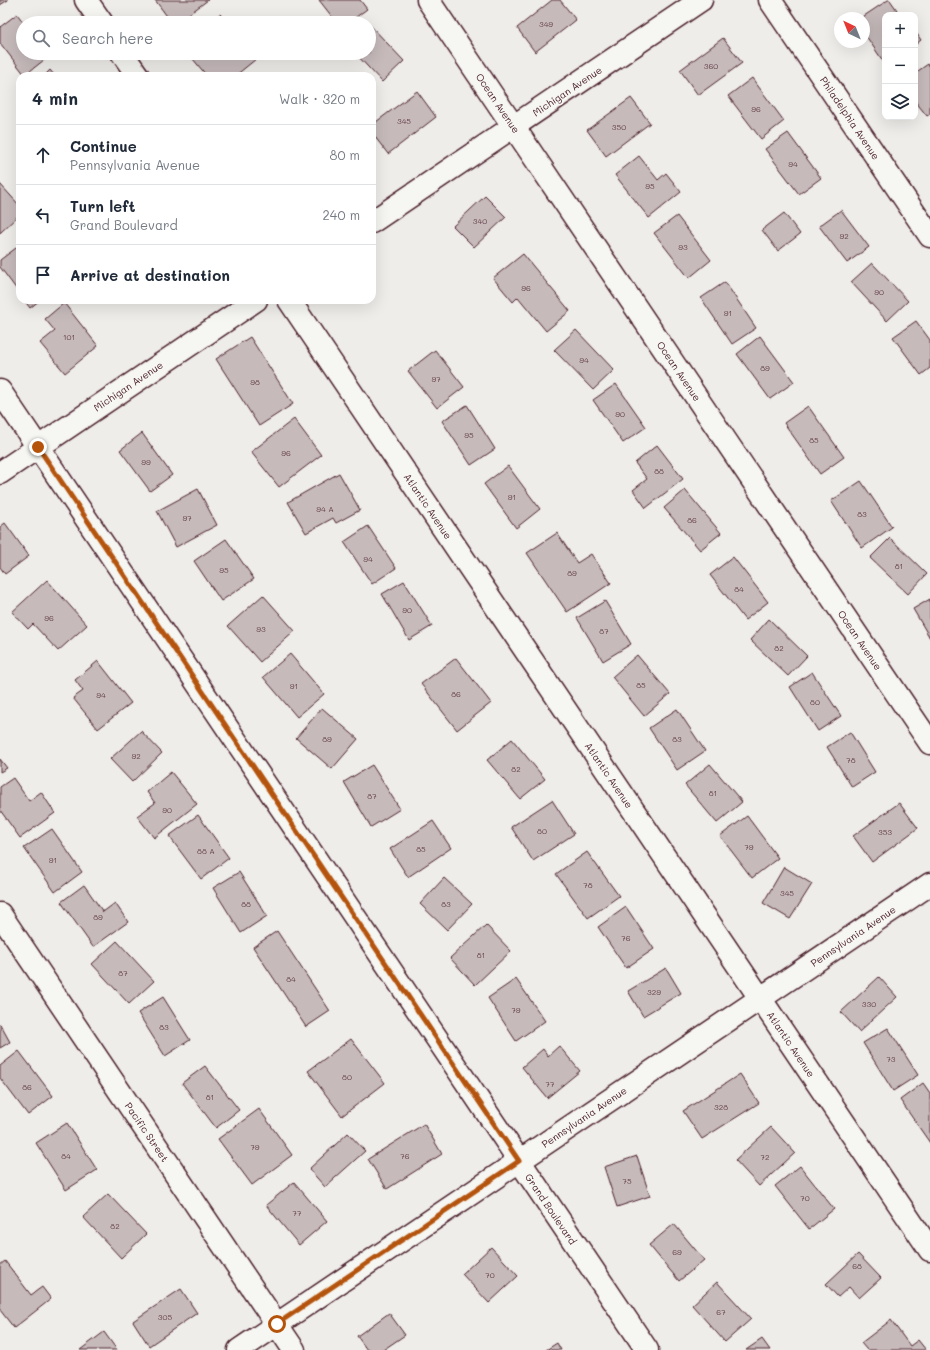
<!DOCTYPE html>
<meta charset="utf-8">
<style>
:root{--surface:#fff;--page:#f6f6f7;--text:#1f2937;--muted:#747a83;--line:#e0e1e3}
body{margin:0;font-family:Mali,sans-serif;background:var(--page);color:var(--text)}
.controls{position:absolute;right:12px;top:12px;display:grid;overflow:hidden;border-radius:8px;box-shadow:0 4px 16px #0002}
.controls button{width:36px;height:36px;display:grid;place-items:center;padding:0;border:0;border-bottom:1px solid var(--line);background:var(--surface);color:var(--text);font:20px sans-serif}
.compass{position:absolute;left:834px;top:12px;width:36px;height:36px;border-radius:50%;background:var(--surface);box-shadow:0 4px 16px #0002;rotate:317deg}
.stop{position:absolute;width:12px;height:12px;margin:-9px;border:3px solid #b45309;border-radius:50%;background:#fff}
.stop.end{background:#b45309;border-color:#fff;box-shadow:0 1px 4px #0008}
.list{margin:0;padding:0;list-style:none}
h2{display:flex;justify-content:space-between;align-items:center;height:52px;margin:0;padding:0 16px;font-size:17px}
h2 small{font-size:13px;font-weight:400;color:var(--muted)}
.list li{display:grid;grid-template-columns:26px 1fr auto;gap:12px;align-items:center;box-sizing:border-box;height:60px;padding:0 16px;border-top:1px solid var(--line)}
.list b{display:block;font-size:15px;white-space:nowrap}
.list p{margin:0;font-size:13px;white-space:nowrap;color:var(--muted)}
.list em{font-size:13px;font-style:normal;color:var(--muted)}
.icon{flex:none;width:22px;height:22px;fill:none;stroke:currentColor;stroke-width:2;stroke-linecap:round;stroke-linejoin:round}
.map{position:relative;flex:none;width:930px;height:1350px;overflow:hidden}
.search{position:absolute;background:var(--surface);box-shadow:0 4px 16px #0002;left:16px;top:16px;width:360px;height:44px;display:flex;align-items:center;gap:10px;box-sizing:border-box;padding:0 14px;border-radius:22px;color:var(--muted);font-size:15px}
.panel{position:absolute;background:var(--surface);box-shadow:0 4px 16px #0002;left:16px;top:72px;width:360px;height:232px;border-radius:12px}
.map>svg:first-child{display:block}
</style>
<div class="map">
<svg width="930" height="1350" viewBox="0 0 930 1350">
<rect width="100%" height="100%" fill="#efedea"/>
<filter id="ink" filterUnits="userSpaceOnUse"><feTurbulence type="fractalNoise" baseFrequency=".025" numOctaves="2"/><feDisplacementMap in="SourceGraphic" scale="8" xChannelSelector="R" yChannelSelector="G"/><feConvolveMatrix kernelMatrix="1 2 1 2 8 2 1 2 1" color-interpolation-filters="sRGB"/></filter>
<g filter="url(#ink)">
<!-- building -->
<path fill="#c6babb" stroke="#4a1f2b" d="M 0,0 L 8,0 L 0,5 Z
M 155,0 L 208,0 L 177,23 L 172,23 Z
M 319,0 L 360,0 L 367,9 L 348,23 L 337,23 Z
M 552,0 L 560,0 L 576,20 L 535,52 L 517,28 Z
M 888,0 L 890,0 L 897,10 L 890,15 L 885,15 L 885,64 L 864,33 L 864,18 L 861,18 Z
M 17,14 L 24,23 L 23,53 L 47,53 L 49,56 L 25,75 L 0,43 L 0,27 Z
M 220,14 L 227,23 L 208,23 Z
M 370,25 L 404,61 L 382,82 L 355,53 L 369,53 L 369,26 Z
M 915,31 L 921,40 L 915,45 Z
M 723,38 L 742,63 L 698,95 L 680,70 Z
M 188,53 L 251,53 L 256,59 L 235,76 L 207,76 Z
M 928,64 L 930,67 L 930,114 L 927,116 L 915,101 L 915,73 Z
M 50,70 L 55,76 L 44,76 Z
M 752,78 L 784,121 L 761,139 L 728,96 Z
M 417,91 L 436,117 L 388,154 L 372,133 L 372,125 Z
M 631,98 L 650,123 L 606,156 L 587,130 Z
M 788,133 L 821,178 L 799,194 L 765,149 Z
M 639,156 L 658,180 L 666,173 L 681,192 L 649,218 L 615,175 Z
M 0,184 L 20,206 L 20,214 L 0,233 Z
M 485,196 L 506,217 L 474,247 L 453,226 Z
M 841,210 L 869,247 L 847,263 L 819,226 Z
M 784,213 L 800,234 L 778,251 L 762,230 Z
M 677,216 L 711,260 L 689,278 L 654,233 Z
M 20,245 L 20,294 L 0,267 L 0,260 Z
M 523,254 L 570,311 L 546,331 L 518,297 L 513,302 L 493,278 Z
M 872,263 L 908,301 L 887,321 L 851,282 Z
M 725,282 L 756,328 L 732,344 L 701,298 Z
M 24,300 L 40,300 L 30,308 Z
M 64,303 L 98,346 L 65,373 L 40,343 L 55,331 L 45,319 Z
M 916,321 L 930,340 L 930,368 L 921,375 L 893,337 Z
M 576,330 L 614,370 L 593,390 L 554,350 Z
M 760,336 L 794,382 L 770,399 L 737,354 Z
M 250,337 L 293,404 L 259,426 L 216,359 Z
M 435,350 L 464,387 L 437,408 L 408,371 Z
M 616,384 L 646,427 L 623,443 L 593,400 Z
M 467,405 L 495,449 L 471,465 L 442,421 Z
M 808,406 L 844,457 L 820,474 L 784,423 Z
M 294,419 L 321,455 L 279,487 L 251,452 Z
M 142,433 L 172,475 L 150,491 L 120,450 Z
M 657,445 L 683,479 L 646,508 L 633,490 L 647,479 L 635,463 Z
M 508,466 L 540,509 L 516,528 L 484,484 Z
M 339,473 L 360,510 L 336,523 L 333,518 L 306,533 L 288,502 Z
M 861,481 L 892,527 L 862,548 L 831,501 Z
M 198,489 L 217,525 L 176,547 L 157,511 Z
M 685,490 L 721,533 L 700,550 L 664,508 Z
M 5,523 L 29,556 L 5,574 L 0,567 L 0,527 Z
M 368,526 L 396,568 L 372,584 L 344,542 Z
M 557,533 L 577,563 L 591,554 L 611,583 L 567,612 L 527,553 Z
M 890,538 L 927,574 L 908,594 L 870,558 Z
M 226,539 L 254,579 L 221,601 L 194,561 Z
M 733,557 L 768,602 L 745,620 L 710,575 Z
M 47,580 L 87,625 L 58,651 L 33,624 L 28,629 L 12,612 Z
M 404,581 L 432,626 L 409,640 L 382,594 Z
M 263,595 L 295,631 L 260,662 L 228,626 Z
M 930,599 L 930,638 L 913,609 Z
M 605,601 L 631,644 L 603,661 L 577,618 Z
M 769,619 L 807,656 L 788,676 L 750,640 Z
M 290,654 L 324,694 L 297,717 L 263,677 Z
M 637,655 L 670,694 L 644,716 L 612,677 Z
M 456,658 L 491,703 L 457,730 L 421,684 Z
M 98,661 L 131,703 L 98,729 L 73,698 L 83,691 L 75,680 Z
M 812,672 L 841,716 L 818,731 L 790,687 Z
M 322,708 L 358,739 L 332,769 L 296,738 Z
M 677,709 L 705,751 L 677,770 L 649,728 Z
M 141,731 L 162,753 L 132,782 L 110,759 Z
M 850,732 L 875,772 L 852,787 L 827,747 Z
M 512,739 L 545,779 L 520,799 L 487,760 Z
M 0,759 L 7,768 L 0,772 Z
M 710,764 L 742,802 L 717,823 L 685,785 Z
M 372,765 L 400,809 L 371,827 L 344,782 Z
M 171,772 L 197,804 L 154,838 L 137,816 L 155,803 L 147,792 Z
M 13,778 L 29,801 L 41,792 L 55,813 L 20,838 L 0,810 L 0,787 Z
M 552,800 L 574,834 L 533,861 L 511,827 Z
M 899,803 L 918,828 L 872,862 L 853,836 Z
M 198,815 L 229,858 L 201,879 L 169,836 Z
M 747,816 L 778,858 L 752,878 L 720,836 Z
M 433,821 L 451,848 L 408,877 L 390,849 Z
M 52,829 L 82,872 L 55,892 L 24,848 Z
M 587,852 L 619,896 L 588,918 L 556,874 Z
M 784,867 L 812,884 L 790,919 L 763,903 Z
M 239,872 L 267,916 L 241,933 L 213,888 Z
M 444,878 L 472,904 L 447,930 L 420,904 Z
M 84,885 L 103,912 L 115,903 L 128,922 L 93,947 L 61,902 Z
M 626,907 L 654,949 L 626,968 L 598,927 Z
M 486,925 L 511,951 L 475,985 L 450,958 Z
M 277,931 L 330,1011 L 306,1027 L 253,947 Z
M 117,941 L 154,981 L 129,1004 L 92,964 Z
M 666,968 L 681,993 L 643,1016 L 628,991 Z
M 879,977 L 897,997 L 859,1032 L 841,1012 Z
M 516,979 L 545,1021 L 516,1041 L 488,998 Z
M 163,997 L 190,1040 L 165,1056 L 138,1013 Z
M 0,1024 L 10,1042 L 0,1048 Z
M 888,1028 L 918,1075 L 893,1091 L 863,1043 Z
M 351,1039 L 385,1083 L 342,1116 L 308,1071 Z
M 559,1046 L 580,1071 L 547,1098 L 522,1067 L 543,1049 L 548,1056 Z
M 19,1051 L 53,1096 L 28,1115 L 0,1078 L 0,1066 Z
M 205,1066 L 239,1110 L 216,1128 L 182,1083 Z
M 740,1074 L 759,1103 L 702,1139 L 683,1111 Z
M 923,1083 L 930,1093 L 930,1143 L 900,1100 Z
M 259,1109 L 292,1155 L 252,1185 L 218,1139 Z
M 67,1123 L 97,1170 L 66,1190 L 36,1143 Z
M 424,1124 L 442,1154 L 387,1189 L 368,1159 Z
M 771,1127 L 795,1153 L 759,1186 L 735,1160 Z
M 348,1133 L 365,1151 L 325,1187 L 309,1169 Z
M 637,1156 L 650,1196 L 617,1207 L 604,1167 Z
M 800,1166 L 834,1209 L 809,1229 L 775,1186 Z
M 294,1182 L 327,1221 L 299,1245 L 266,1205 Z
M 108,1194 L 146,1234 L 121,1258 L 83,1217 Z
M 674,1224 L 704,1260 L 679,1281 L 649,1245 Z
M 491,1247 L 518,1276 L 489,1303 L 462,1274 Z
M 858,1254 L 881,1278 L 859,1298 L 849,1287 L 838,1297 L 826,1284 Z
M 5,1261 L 31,1295 L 42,1287 L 51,1299 L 14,1328 L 0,1310 L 0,1265 Z
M 717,1282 L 751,1319 L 725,1342 L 692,1305 Z
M 181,1289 L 197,1313 L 149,1346 L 133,1321 Z
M 389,1313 L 405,1335 L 383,1350 L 367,1350 L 357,1336 Z
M 891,1320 L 910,1346 L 918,1340 L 926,1350 L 867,1350 L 861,1343 Z
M 104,1332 L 117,1350 L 80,1350 Z
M 762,1339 L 770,1350 L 746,1350 Z
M 557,1343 L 561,1350 L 546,1350 Z"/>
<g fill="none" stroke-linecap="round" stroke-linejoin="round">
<defs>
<path id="minor" d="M 86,0 L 102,23
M 428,0 L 930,743
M 770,0 L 930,236
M 122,53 L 138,76
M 372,222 L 701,0
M 289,300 L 930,1250
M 0,391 L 647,1350
M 0,473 L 256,300
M 0,914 L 294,1350
M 239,1350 L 930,884"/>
</defs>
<!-- minor casing -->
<use href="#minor" stroke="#4a1f2b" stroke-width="25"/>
<!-- minor -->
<use href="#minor" stroke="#f6f6f2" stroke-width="22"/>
</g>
</g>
<g fill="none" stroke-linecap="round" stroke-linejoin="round" filter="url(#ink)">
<!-- route -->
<path stroke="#b45309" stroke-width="5" d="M 38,447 L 519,1161 L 277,1324"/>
</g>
<g text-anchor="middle" stroke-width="3.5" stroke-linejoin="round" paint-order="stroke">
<!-- number labels -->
<g font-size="8" fill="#69464f">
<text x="546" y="27">349</text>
<text x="711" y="69">360</text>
<text x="756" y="112">96</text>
<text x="404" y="124">345</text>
<text x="619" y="130">350</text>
<text x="793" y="167">94</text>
<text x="650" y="189">95</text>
<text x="480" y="224">340</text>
<text x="844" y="239">92</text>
<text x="683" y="250">93</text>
<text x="526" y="291">96</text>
<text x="879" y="295">90</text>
<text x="728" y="316">91</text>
<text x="69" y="340">101</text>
<text x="584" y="363">94</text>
<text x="765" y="371">89</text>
<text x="436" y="382">97</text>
<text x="255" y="385">98</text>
<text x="620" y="417">90</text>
<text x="469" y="438">95</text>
<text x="814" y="443">85</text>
<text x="286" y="456">96</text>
<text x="146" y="465">99</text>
<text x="659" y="474">88</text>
<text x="512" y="500">91</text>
<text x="325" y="512">94 A</text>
<text x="862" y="517">83</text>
<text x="187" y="521">97</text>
<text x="692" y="523">86</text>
<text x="368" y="562">94</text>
<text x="899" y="569">81</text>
<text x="224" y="573">95</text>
<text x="572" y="576">89</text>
<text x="739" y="592">84</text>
<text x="407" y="613">90</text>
<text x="49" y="621">96</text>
<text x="261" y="632">93</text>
<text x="604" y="634">87</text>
<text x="779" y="651">82</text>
<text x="641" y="688">85</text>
<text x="294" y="689">91</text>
<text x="456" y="697">86</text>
<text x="101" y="698">94</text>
<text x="815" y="705">80</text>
<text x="327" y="742">89</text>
<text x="677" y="742">83</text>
<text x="136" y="759">92</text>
<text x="851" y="763">78</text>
<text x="516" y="772">82</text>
<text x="713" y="796">81</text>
<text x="372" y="799">87</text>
<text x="167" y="813">90</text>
<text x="542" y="834">80</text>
<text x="885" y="835">353</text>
<text x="749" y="850">79</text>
<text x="421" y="852">85</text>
<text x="206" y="854">88 A</text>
<text x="53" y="863">91</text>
<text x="588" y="888">78</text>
<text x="787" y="896">345</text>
<text x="246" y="907">88</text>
<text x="446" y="907">83</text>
<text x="98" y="920">89</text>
<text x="626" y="941">76</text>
<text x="481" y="958">81</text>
<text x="123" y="976">87</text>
<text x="291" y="982">84</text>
<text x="654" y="995">329</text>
<text x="869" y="1007">330</text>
<text x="516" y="1013">79</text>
<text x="164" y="1030">83</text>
<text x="891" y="1062">73</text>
<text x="347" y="1080">80</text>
<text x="550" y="1087">77</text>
<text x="27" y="1090">86</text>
<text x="210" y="1100">81</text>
<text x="721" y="1110">328</text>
<text x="255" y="1150">79</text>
<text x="66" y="1159">84</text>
<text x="405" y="1159">76</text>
<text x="765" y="1160">72</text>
<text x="627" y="1184">75</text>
<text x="805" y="1201">70</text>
<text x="297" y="1216">77</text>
<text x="115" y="1229">82</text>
<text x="677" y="1255">69</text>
<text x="857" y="1269">68</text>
<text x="490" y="1278">70</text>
<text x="721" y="1315">67</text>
<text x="165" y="1320">305</text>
</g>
<!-- street labels -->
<g font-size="10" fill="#4a1f2b" stroke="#f6f6f2">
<text transform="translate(567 91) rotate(-34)" y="4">Michigan Avenue</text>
<text transform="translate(498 103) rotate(56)" y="4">Ocean Avenue</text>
<text transform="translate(850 118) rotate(56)" y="4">Philadelphia Avenue</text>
<text transform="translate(679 371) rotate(56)" y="4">Ocean Avenue</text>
<text transform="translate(128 386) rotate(-34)" y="4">Michigan Avenue</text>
<text transform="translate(428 506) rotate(56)" y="4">Atlantic Avenue</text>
<text transform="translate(860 640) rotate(56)" y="4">Ocean Avenue</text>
<text transform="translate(609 775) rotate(56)" y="4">Atlantic Avenue</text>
<text transform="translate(853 936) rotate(-34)" y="4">Pennsylvania Avenue</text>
<text transform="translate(791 1044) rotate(56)" y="4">Atlantic Avenue</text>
<text transform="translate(584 1117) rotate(-34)" y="4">Pennsylvania Avenue</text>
<text transform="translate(147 1132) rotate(56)" y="4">Pacific Street</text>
<text transform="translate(551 1209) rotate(56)" y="4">Grand Boulevard</text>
</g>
</g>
</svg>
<div class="controls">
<button>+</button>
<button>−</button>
<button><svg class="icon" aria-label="layers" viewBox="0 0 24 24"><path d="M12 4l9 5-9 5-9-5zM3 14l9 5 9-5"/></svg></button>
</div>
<svg class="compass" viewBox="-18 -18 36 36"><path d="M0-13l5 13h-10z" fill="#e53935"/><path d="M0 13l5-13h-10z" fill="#747a83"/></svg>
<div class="stop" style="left:277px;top:1324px"></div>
<div class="stop end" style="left:38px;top:447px"></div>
<div class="search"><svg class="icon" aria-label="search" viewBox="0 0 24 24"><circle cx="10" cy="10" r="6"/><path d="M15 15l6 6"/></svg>Search here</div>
<section class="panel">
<h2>4 min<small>Walk · 320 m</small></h2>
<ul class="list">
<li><svg class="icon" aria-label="ahead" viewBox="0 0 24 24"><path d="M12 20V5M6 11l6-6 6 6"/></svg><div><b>Continue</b><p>Pennsylvania Avenue</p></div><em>80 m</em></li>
<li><svg class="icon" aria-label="left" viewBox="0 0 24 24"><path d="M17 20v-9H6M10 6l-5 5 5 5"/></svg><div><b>Turn left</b><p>Grand Boulevard</p></div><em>240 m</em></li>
<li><svg class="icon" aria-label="arrive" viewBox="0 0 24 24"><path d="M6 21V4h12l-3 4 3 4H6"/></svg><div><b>Arrive at destination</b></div></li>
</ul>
</section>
</div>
